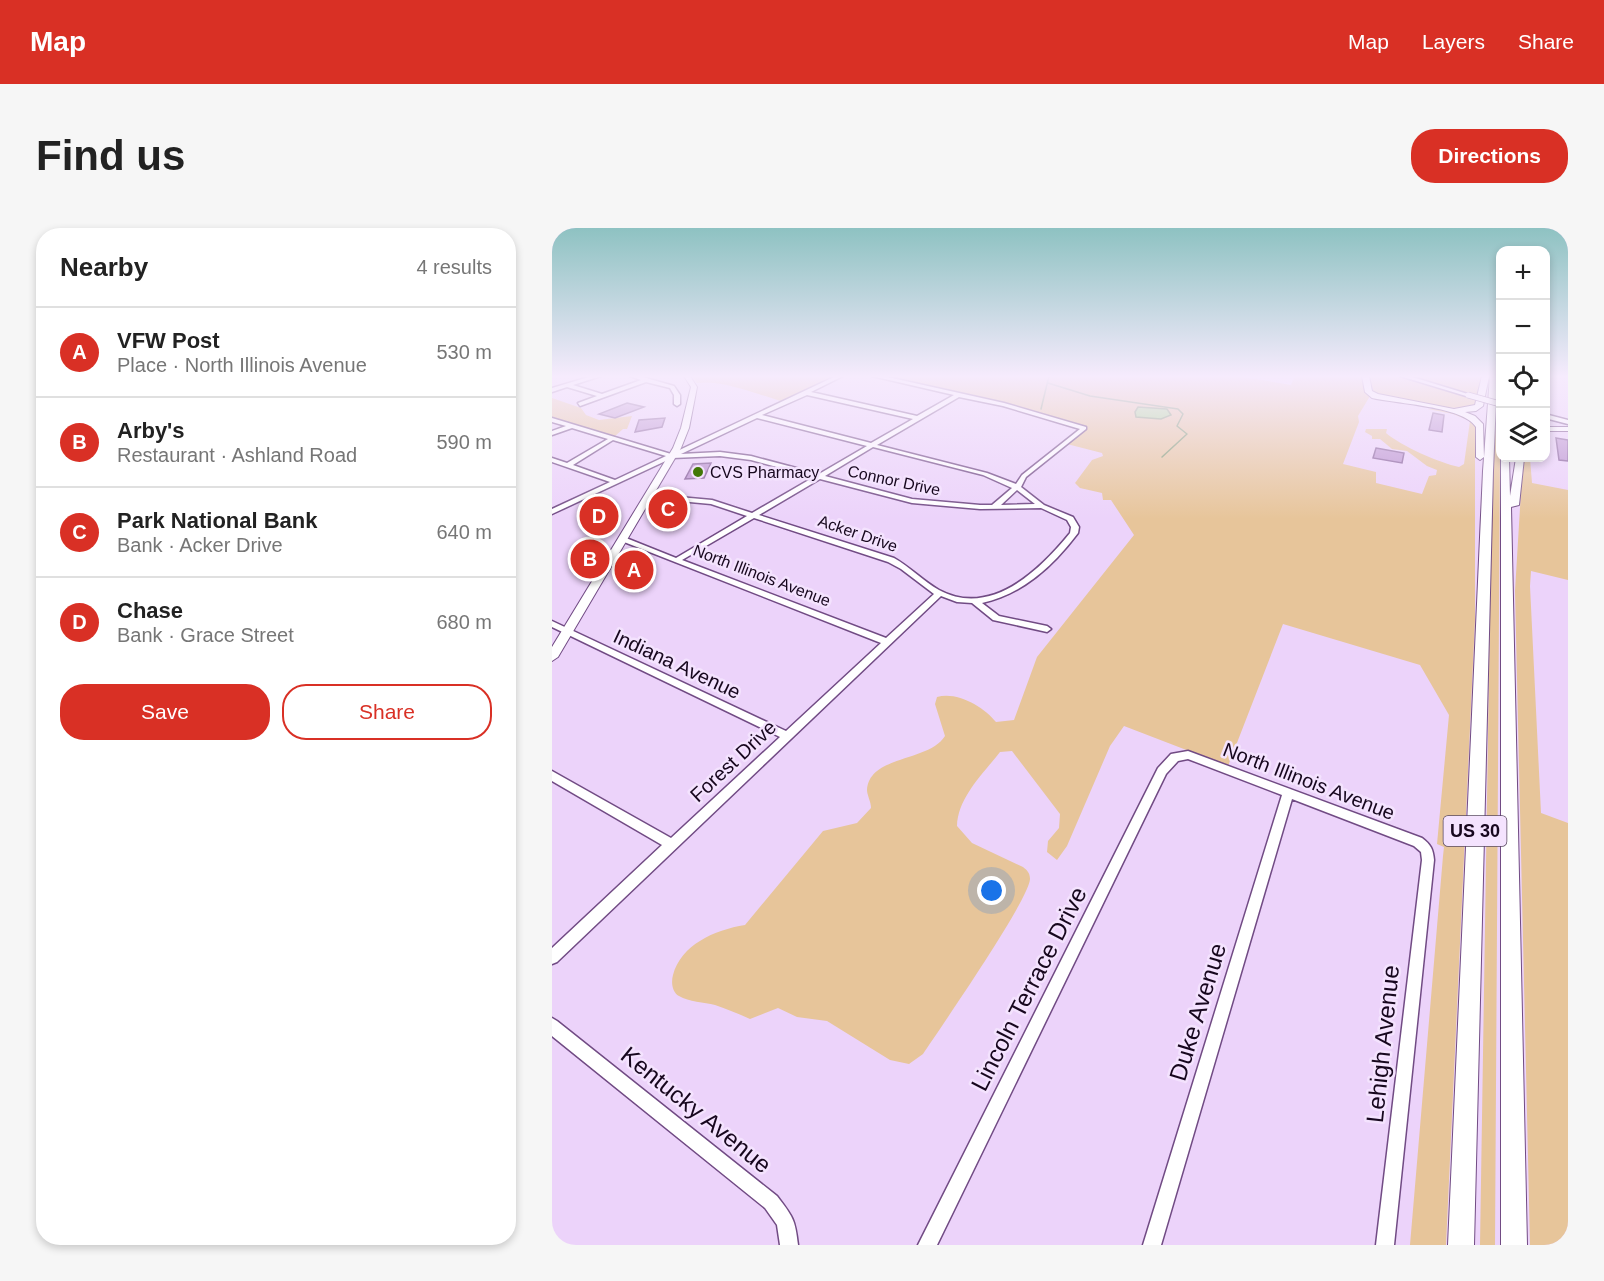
<!DOCTYPE html>
<meta charset="utf-8">
<style>
:root{--surface:#fff;--page:#f6f6f6;--text:#222;--muted:#767676;--line:#e0e0e0;--accent:#d93025}
body{margin:0;font-family:Arial,sans-serif;background:var(--page);color:var(--text)}
.controls{position:absolute;right:18px;top:18px;display:grid;overflow:hidden;border-radius:12px;box-shadow:0 3px 9px #0003}
.controls button{width:54px;height:54px;display:grid;place-items:center;padding:0;border:0;border-bottom:2px solid var(--line);background:var(--surface);color:var(--text);font:30px sans-serif}
.you{position:absolute;left:440px;top:663px;width:21px;height:21px;margin:-15px;border:4px solid #fff;border-radius:50%;background:#1a73e8;box-shadow:0 0 0 9px #1a73e833}
.badge{display:grid;place-items:center;width:39px;height:39px;border-radius:50%;background:var(--accent);color:#fff;font-size:20px;font-weight:700}
.pin{position:absolute;translate:-50% -50%;border:3px solid #fff;box-shadow:0 2px 6px #0006}
.list{margin:0;padding:0;list-style:none}
h2{display:flex;justify-content:space-between;align-items:center;height:78px;margin:0;padding:0 24px;font-size:26px}
h2 small{font-size:20px;font-weight:400;color:var(--muted)}
.list li{display:grid;grid-template-columns:39px 1fr auto;gap:18px;align-items:center;box-sizing:border-box;height:90px;padding:0 24px;border-top:2px solid var(--line)}
.list b{display:block;font-size:22px;white-space:nowrap}
.list p{margin:0;font-size:20px;white-space:nowrap;color:var(--muted)}
.list em{font-size:20px;font-style:normal;color:var(--muted)}
.actions{display:flex;gap:12px;padding:18px 24px}
.actions a{flex:1;padding:14px 0;border:2px solid var(--accent);border-radius:24px;text-align:center;font-size:21px;color:var(--accent)}
.actions .main{background:var(--accent);color:#fff}
.icon{flex:none;width:33px;height:33px;fill:none;stroke:currentColor;stroke-width:2;stroke-linecap:round;stroke-linejoin:round}
.map{position:relative;flex:none;width:1016px;height:1017px;overflow:hidden;border-radius:24px}
header{display:flex;align-items:center;gap:36px;box-sizing:border-box;height:84px;padding:0 30px;background:var(--accent);color:#fff}
header strong{font-size:28px}
nav{display:flex;gap:33px;margin-inline-start:auto;font-size:21px}
.intro{display:flex;align-items:center;justify-content:space-between;box-sizing:border-box;height:144px;padding:0 36px}
h1{margin:0;font-size:42px}
.button{padding:15px 27px;border-radius:24px;background:var(--accent);color:#fff;font-size:21px;font-weight:700}
main{display:flex;gap:36px;padding:0 36px}
aside{flex:1;background:var(--surface);border-radius:24px;box-shadow:0 3px 9px #0003}
.map>svg:first-child{display:block}
</style>
<header>
<strong>Map</strong>
<nav><a>Map</a><a>Layers</a><a>Share</a></nav>
</header>
<div class="intro"><h1>Find us</h1><a class="button">Directions</a></div>
<main>
<aside>
<h2>Nearby<small>4 results</small></h2>
<ul class="list">
<li><span class="badge">A</span><div><b>VFW Post</b><p>Place · North Illinois Avenue</p></div><em>530 m</em></li>
<li><span class="badge">B</span><div><b>Arby's</b><p>Restaurant · Ashland Road</p></div><em>590 m</em></li>
<li><span class="badge">C</span><div><b>Park National Bank</b><p>Bank · Acker Drive</p></div><em>640 m</em></li>
<li><span class="badge">D</span><div><b>Chase</b><p>Bank · Grace Street</p></div><em>680 m</em></li>
</ul>
<div class="actions"><a class="main">Save</a><a>Share</a></div>
</aside>
<div class="map">
<svg width="1016" height="1017" viewBox="0 0 1016 1017">
<rect width="100%" height="100%" fill="#ecd3fa"/>
<!-- green -->
<path fill="#e7c59a" d="M 140,148 L 287,148 L 233,174 C 212,169 172,151 145,155 Z
M 326,148 L 685,148 L 739,157 L 743,148 L 810,148 L 818,168 L 806,188 L 807,194 L 791,236 L 824,244 L 824,255 L 870,266 L 877,248 L 884,247 L 885,242 L 875,238 L 855,223 L 840,221 L 828,211 L 820,211 L 820,208 L 813,204 L 814,201 L 835,201 L 834,205 C 849,218 888,235 907,239 L 912,236 L 918,193 L 901,186 L 876,181 C 892,180 913,186 923,198 L 923,392 L 894,1017 L 858,1017 L 891,628 L 892,619 L 885,616 L 897,487 L 868,437 L 731,396 L 676,538 L 572,498 L 558,518 L 515,618 L 505,632 L 495,624 L 496,613 L 507,600 L 508,586 L 460,523 L 448,524 C 431,546 406,569 405,598 L 420,615 L 471,639 C 475,642 478,645 478,651 C 477,672 389,799 371,826 L 357,836 L 338,832 L 275,793 L 245,789 L 226,780 L 198,791 C 187,786 175,781 163,777 C 152,774 137,774 127,768 C 120,764 119,754 121,747 C 129,717 162,702 193,697 L 271,603 L 305,595 L 319,580 C 319,574 315,567 315,562 C 317,527 377,534 393,508 L 383,476 L 385,469 C 405,463 432,479 444,494 L 462,492 L 485,429 L 582,307 L 559,272 L 551,272 L 550,265 L 528,260 L 523,255 L 540,232 L 551,228 L 550,225 L 515,216 L 534,199 L 478,183 Z
M 817,148 L 845,148 L 925,171 L 922,178 C 891,183 852,177 822,165 Z
M 854,148 L 930,148 L 925,168 Z
M 0,170 L 29,180 L 34,187 L 47,192 L 80,188 L 75,201 L 71,201 L 62,209 L 0,191 Z
M 945,179 L 948,226 L 943,1017 L 928,1017 L 940,253 Z
M 971,230 L 978,230 L 980,255 L 1016,262 L 1016,352 L 979,343 L 978,358 L 989,585 L 1016,595 L 1016,1017 L 978,1017 L 963,363 Z"/>
<!-- water -->
<path fill="#a7d689" stroke="#7c9869" stroke-width="1.5" d="M 586,179 L 615,181 L 619,187 L 609,191 L 584,189 L 583,184 Z"/>
<g fill="none" stroke-linecap="round" stroke-linejoin="round">
<!-- stream -->
<path stroke="#7c9869" stroke-width="1.5" d="M 496,155 L 538,168 L 626,181 L 631,186 L 625,198 L 635,206 L 610,229
M 489,181 L 497,148"/>
</g>
<!-- building -->
<path fill="#ba91cf" stroke="#835c97" stroke-width="1.5" d="M 75,175 L 92,179 L 63,190 L 47,186 Z
M 881,185 L 892,187 L 890,204 L 877,202 Z
M 113,190 L 110,199 L 83,204 L 87,192 Z
M 1004,210 L 1016,212 L 1016,233 L 1007,232 Z
M 824,220 L 852,225 L 850,235 L 821,230 Z
M 159,235 L 152,250 L 133,251 L 141,236 Z
M 50,281 L 66,287 L 61,289 L 65,291 L 53,297 L 27,287 L 38,282 L 44,284 Z
M 76,334 L 87,338 L 94,334 L 102,337 L 95,341 L 100,343 L 87,351 L 63,341 Z"/>
<g fill="none" stroke-linecap="round" stroke-linejoin="round">
<defs>
<path id="minor" d="M 40,148 L 49,148 L 21,157 L 50,166 L 89,152 L 78,148 L 87,148 L 122,158 L 128,167 L 128,176 L 125,178 L 122,176 L 122,167 L 118,160 L 94,154 L 28,178 L 26,175 L 45,168 L 15,159 L 0,164 L 0,160 Z
M 284,148 L 291,148 L 259,164 L 365,188 L 402,167 L 320,148 L 331,148 L 452,175 L 534,199 L 534,201 L 474,249 L 469,259 L 492,277 L 521,289 L 527,299 L 526,305 C 501,338 471,366 430,375 L 447,388 L 495,398 L 499,401 L 495,404 L 441,392 L 420,375 L 405,374 L 389,368 L 5,734 L 0,736 L 0,720 L 110,617 L 0,553 L 0,543 L 119,610 L 228,509 L 0,399 L 0,393 L 234,503 L 329,415 L 67,312 L 74,310 L 124,330 L 195,288 L 159,276 L 127,273 L 93,275 L 90,273 L 91,272 L 127,269 L 160,272 L 200,285 L 262,249 L 199,232 L 168,228 L 120,230 L 0,286 L 0,281 L 58,254 L 0,234 L 0,230 L 15,235 L 56,211 L 20,200 L 0,207 L 0,203 L 14,198 L 0,194 L 0,190 L 119,226 ZM 255,167 L 361,191 L 319,215 L 210,187 ZM 407,169 L 451,178 L 528,201 L 470,247 L 464,256 L 435,245 L 325,217 ZM 205,190 L 315,218 L 267,246 L 199,228 L 168,224 L 129,226 ZM 61,212 L 114,228 L 63,252 L 21,237 ZM 321,219 L 431,247 L 460,260 L 440,277 L 428,277 L 360,271 L 273,248 ZM 268,251 L 360,275 L 428,281 L 489,280 L 515,292 L 519,299 L 518,305 C 488,342 439,390 387,362 C 371,353 358,339 342,330 L 207,287 ZM 465,262 L 483,276 L 449,277 ZM 202,290 L 336,334 L 349,341 L 382,366 L 334,410 L 130,332 Z
M 848,148 L 857,148 L 919,167 L 914,168 Z
M 993,186 L 1016,192 L 1016,196 L 993,190 Z
M 636,523 L 870,610 C 879,617 881,621 882,632 L 842,1017 L 824,1017 L 870,632 L 869,624 L 862,618 L 740,571 L 609,1017 L 591,1017 L 730,567 L 636,531 L 626,533 L 614,546 L 385,1017 L 366,1017 L 606,540 L 619,526 Z
M 0,790 L 5,793 L 225,968 C 241,989 243,991 246,1017 L 228,1017 L 225,997 L 213,980 L 0,808 Z"/>
<path id="major" d="M 132,148 L 138,148 L 145,159 L 137,200 L 129,220 L 6,429 L 0,433 L 0,419 L 121,220 L 129,200 L 139,159 Z"/>
<path id="highway" d="M 810,148 L 817,148 L 820,163 L 826,166 L 902,181 L 923,177 L 930,148 L 937,148 L 931,178 L 924,183 L 913,184 L 923,188 L 931,196 L 932,229 L 928,232 L 924,229 L 924,199 C 911,178 845,176 820,170 L 813,164 Z
M 938,148 L 945,148 L 941,243 L 922,1017 L 896,1017 L 931,243 Z
M 993,199 L 1016,199 L 1016,203 L 993,203 Z
M 949,230 L 957,230 L 958,268 L 964,230 L 972,230 L 967,277 L 959,279 L 975,1017 L 949,1017 Z"/>
</defs>
<!-- minor casing -->
<use href="#minor" stroke="#714b84" stroke-width="3"/>
<!-- major casing -->
<use href="#major" stroke="#714b84" stroke-width="2"/>
<!-- highway casing -->
<use href="#highway" stroke="#714b84" stroke-width="2"/>
<!-- minor -->
<use href="#minor" fill="#fff" fill-rule="evenodd"/>
<!-- major -->
<use href="#major" fill="#fff" fill-rule="evenodd"/>
<!-- highway -->
<use href="#highway" fill="#fff" fill-rule="evenodd"/>
<defs>
<path id="minor-bridge" d="M 916,167 L 948,176"/>
</defs>
<!-- minor-bridge casing -->
<use href="#minor-bridge" stroke="#714b84" stroke-width="7" stroke-linecap="butt"/>
<!-- minor-bridge -->
<use href="#minor-bridge" stroke="#fff" stroke-width="5"/>
</g>
<!-- sky -->
<linearGradient id="sky" x2="0" y2="1"><stop stop-color="#8ec2c2"/><stop offset="0.51" stop-color="#f6ebfd"/><stop offset="1" stop-color="#f6ebfd" stop-opacity="0"/></linearGradient>
<rect width="1016" height="291" fill="url(#sky)"/>
<!-- markers -->
<circle fill="#427808" stroke="#f4e3fe" stroke-width="2" cx="146" cy="244" r="6"/>
<g text-anchor="middle" stroke-width="5" stroke-linejoin="round" paint-order="stroke">
<!-- far-poi labels -->
<g font-size="16" fill="#17071e" stroke="#f4e3fe" text-anchor="start">
<text x="158" y="250">CVS Pharmacy</text>
</g>
<!-- far-street labels -->
<g font-size="16" fill="#17071e" stroke="#f4e3fe">
<text transform="translate(342 252) rotate(12)" y="6">Connor Drive</text>
<text transform="translate(306 305) rotate(19)" y="6">Acker Drive</text>
<text transform="translate(210 347) rotate(21)" y="6">North Illinois Avenue</text>
</g>
<!-- shield labels -->
<rect fill="#f4e3fe" stroke="#594961" stroke-width="1.5" x="891.5" y="588" width="63" height="30" rx="4.5"/>
<g font-size="18" font-weight="bold" fill="#17071e">
<text x="923" y="609">US 30</text>
</g>
<!-- street labels -->
<g font-size="20" fill="#17071e" stroke="#f4e3fe">
<text transform="translate(125 436) rotate(25)" y="7">Indiana Avenue</text>
<text transform="translate(181 533) rotate(-43)" y="7">Forest Drive</text>
<text transform="translate(757 553) rotate(21)" y="7">North Illinois Avenue</text>
</g>
<!-- near-street labels -->
<g font-size="24" fill="#17071e" stroke="#f4e3fe">
<text transform="translate(477 761) rotate(-63)" y="8">Lincoln Terrace Drive</text>
<text transform="translate(646 784) rotate(-73)" y="8">Duke Avenue</text>
<text transform="translate(831 816) rotate(-84)" y="8">Lehigh Avenue</text>
<text transform="translate(144 882) rotate(39)" y="8">Kentucky Avenue</text>
</g>
</g>
</svg>
<div class="controls">
<button>+</button>
<button>−</button>
<button><svg class="icon" aria-label="locate" viewBox="0 0 24 24"><circle cx="12" cy="12" r="6"/><path d="M12 2v4M12 18v4M2 12h4M18 12h4"/></svg></button>
<button><svg class="icon" aria-label="layers" viewBox="0 0 24 24"><path d="M12 4l9 5-9 5-9-5zM3 14l9 5 9-5"/></svg></button>
</div>
<div class="you"></div>
<div class="pin badge" style="left:82px;top:342px">A</div>
<div class="pin badge" style="left:38px;top:331px">B</div>
<div class="pin badge" style="left:116px;top:281px">C</div>
<div class="pin badge" style="left:47px;top:288px">D</div>
</div>
</main>
